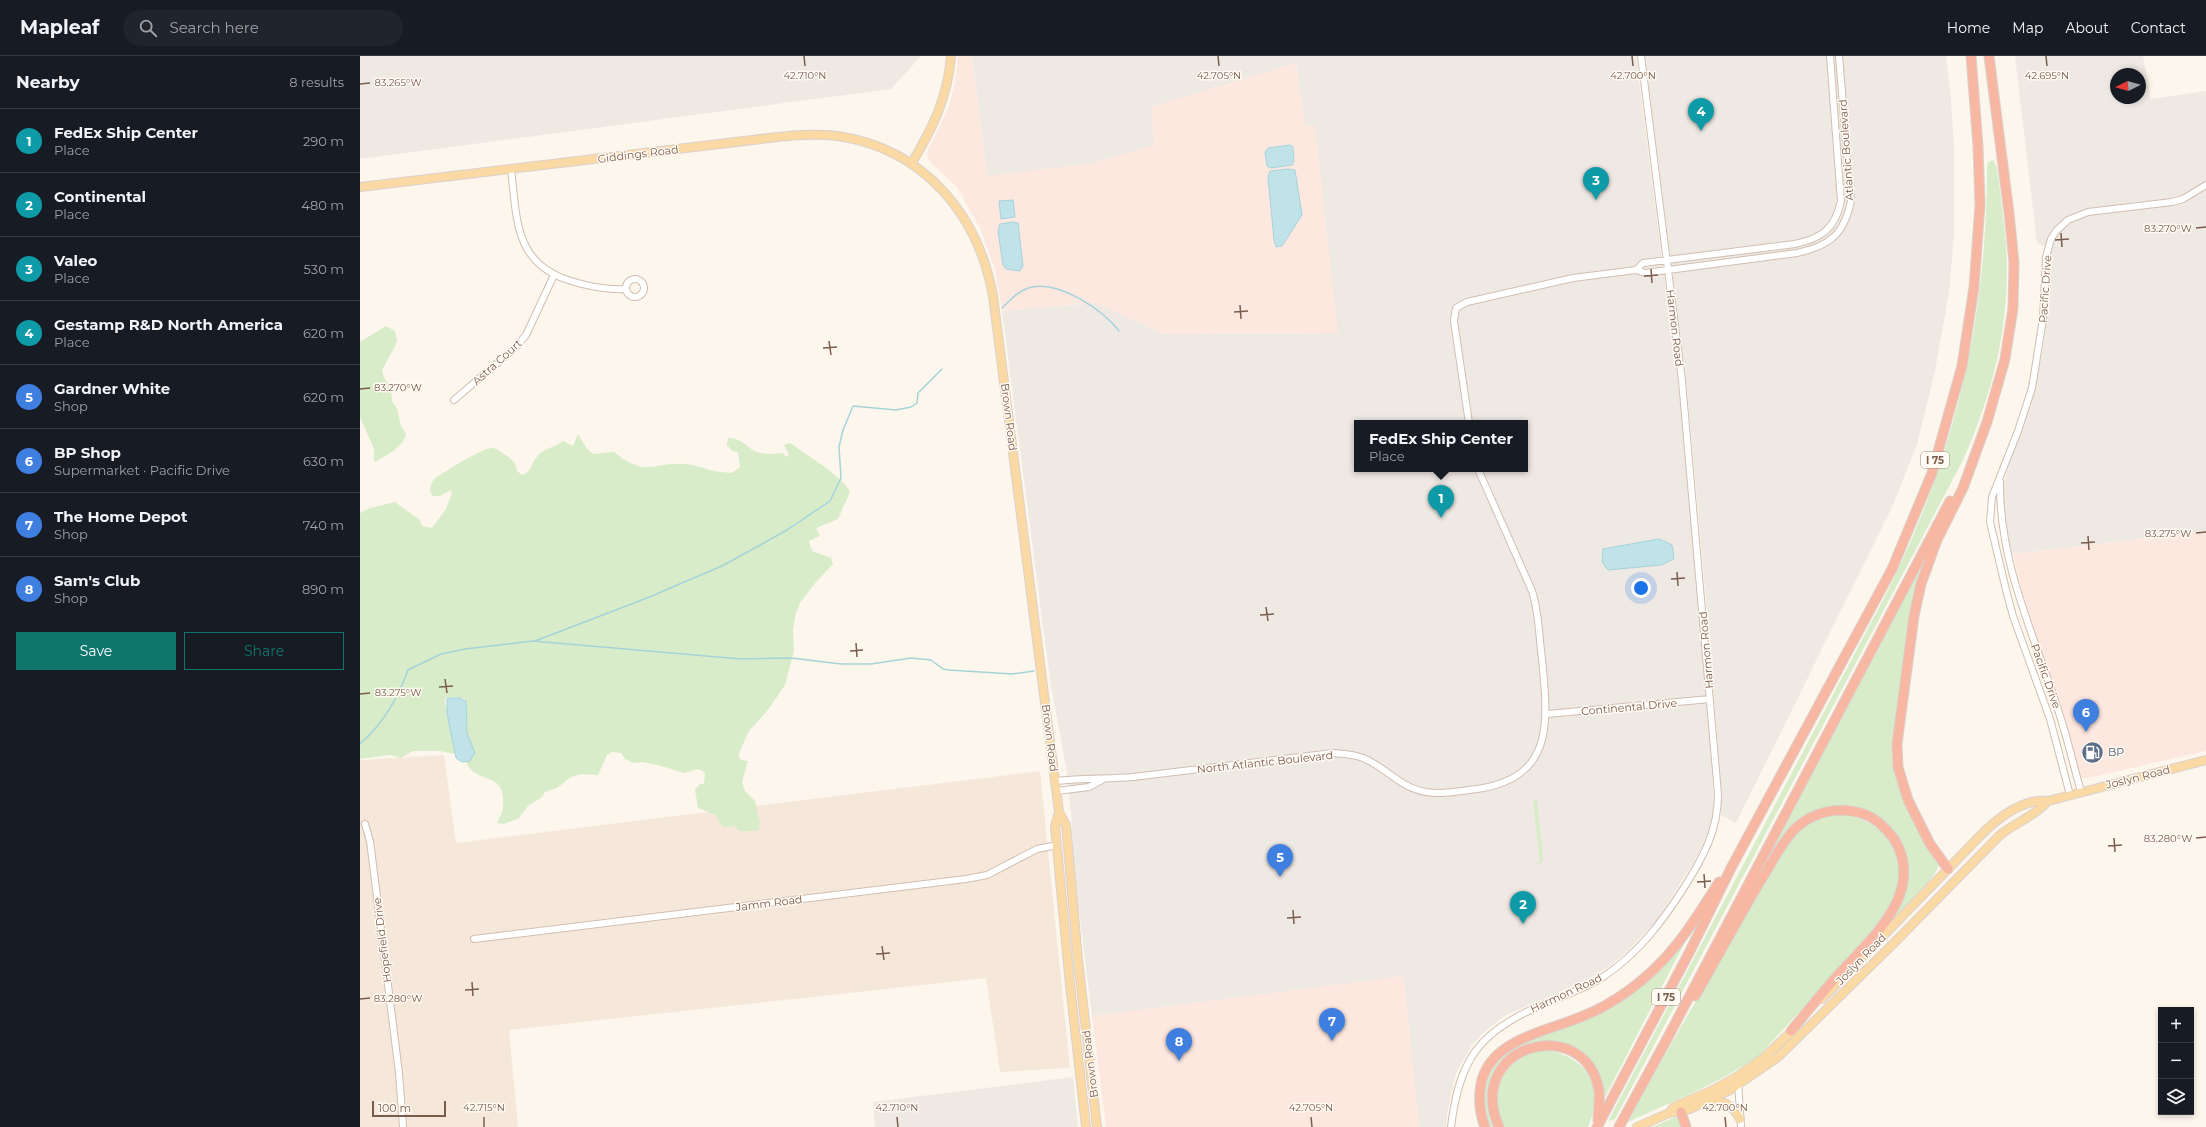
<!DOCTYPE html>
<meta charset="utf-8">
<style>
:root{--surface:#171b24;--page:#20242c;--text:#f1f3f6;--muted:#9ea1a6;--line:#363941;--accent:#0f766e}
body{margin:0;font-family:Montserrat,sans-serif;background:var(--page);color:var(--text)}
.controls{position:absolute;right:12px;bottom:12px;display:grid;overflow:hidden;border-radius:0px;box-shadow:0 2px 6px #0003}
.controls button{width:36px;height:36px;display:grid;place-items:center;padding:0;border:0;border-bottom:1px solid var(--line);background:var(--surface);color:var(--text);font:20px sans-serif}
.compass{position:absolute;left:1750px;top:12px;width:36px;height:36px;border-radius:50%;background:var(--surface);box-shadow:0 2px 6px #0003;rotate:265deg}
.scale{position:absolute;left:12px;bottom:10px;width:74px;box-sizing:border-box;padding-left:4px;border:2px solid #7a5c4d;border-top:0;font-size:11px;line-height:14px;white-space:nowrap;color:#7a5c4d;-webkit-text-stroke:3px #fffaf3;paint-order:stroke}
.you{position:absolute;left:1281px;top:532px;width:14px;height:14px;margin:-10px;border:3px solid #fff;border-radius:50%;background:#1a73e8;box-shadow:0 0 0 6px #1a73e833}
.badge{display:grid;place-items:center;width:26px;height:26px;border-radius:50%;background:var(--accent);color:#fff;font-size:13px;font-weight:700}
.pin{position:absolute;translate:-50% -33px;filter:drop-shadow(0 1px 2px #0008)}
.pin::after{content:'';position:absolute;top:21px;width:14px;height:12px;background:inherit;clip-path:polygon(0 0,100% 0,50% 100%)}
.popup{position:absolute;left:994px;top:364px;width:174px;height:52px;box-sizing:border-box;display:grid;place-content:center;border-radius:0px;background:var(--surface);filter:drop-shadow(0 1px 3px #0005);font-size:13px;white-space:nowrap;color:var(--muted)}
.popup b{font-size:15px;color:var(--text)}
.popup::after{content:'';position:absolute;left:50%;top:100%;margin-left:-8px;border:8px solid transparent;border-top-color:var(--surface)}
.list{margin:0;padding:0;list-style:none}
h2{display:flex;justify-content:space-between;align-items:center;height:52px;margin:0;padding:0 16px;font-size:17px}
h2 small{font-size:13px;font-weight:400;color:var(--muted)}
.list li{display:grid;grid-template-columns:26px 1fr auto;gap:12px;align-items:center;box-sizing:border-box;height:64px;padding:0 16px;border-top:1px solid var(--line)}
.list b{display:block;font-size:15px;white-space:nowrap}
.list p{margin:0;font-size:13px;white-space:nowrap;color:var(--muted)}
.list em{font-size:13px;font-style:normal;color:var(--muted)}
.actions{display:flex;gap:8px;padding:12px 16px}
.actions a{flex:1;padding:9px 0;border:1px solid var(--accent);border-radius:0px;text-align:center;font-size:14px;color:var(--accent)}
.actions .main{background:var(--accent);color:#fff}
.icon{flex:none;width:22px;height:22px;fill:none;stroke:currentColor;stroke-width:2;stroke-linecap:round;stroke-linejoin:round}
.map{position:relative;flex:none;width:1846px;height:1071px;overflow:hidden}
header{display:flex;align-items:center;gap:24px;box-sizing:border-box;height:56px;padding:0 20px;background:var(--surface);border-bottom:1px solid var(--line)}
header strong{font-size:19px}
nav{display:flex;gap:22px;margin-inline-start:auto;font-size:14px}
.search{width:280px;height:36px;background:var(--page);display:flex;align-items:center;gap:10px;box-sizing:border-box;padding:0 14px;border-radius:22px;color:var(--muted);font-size:15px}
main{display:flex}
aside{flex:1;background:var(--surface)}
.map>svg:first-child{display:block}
</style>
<header>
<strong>Mapleaf</strong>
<div class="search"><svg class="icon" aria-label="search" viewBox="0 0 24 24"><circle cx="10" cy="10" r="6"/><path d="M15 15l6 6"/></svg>Search here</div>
<nav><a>Home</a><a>Map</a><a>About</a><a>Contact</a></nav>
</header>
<main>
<aside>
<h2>Nearby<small>8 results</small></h2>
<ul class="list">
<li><span class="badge" style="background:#0f9aa8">1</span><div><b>FedEx Ship Center</b><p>Place</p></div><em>290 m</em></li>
<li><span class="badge" style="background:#0f9aa8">2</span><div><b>Continental</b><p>Place</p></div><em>480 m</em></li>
<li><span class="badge" style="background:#0f9aa8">3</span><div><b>Valeo</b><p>Place</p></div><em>530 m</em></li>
<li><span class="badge" style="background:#0f9aa8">4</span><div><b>Gestamp R&amp;D North America</b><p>Place</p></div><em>620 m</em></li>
<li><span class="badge" style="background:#3f7fe0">5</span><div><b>Gardner White</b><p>Shop</p></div><em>620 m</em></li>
<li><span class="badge" style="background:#3f7fe0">6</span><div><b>BP Shop</b><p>Supermarket · Pacific Drive</p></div><em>630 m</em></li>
<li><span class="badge" style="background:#3f7fe0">7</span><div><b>The Home Depot</b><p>Shop</p></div><em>740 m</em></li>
<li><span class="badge" style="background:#3f7fe0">8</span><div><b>Sam's Club</b><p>Shop</p></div><em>890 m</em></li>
</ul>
<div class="actions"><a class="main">Save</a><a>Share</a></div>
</aside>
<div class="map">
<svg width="1846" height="1071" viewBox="0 0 1846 1071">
<rect width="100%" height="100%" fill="#fdf6ec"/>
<!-- residential -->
<path fill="#f5e8da" d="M 84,699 L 96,787 L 680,715 L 710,1012 L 640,1016 L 626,922 L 149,974 L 158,1071 L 0,1071 L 0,704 Z"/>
<!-- commercial -->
<path fill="#fde8e0" d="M 598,0 L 612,0 L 627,120 L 794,89 L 790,51 L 936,7 L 945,70 L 955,69 L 979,277 L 804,278 L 736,247 L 642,255 L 635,214 L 621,174 L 597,131 L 571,107 L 567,100 L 568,94 L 589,51 L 595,26 Z
M 1846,475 L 1846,695 L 1728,722 L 1722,722 L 1719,717 L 1703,658 L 1667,556 L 1653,498 Z
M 1045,919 L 1059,1071 L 746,1071 L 732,960 Z"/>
<!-- industrial -->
<path fill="#efe9e4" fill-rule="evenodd" d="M 0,0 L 561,0 L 531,33 L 0,103 Z
M 612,0 L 1276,0 L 1322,359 L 1352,714 L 1354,752 L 1351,766 L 1347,781 L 1334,806 L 1296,865 L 1268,895 L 1251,909 L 1227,924 L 1144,960 L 1123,977 L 1112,989 L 1096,1017 L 1088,1051 L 1086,1071 L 1059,1071 L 1044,920 L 732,960 L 711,791 L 712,768 L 707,717 L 690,624 L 642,255 L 736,247 L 804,278 L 978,277 L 955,70 L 945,70 L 936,7 L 791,51 L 794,89 L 734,107 L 627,120 ZM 997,367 L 1165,367 L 1165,413 L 997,413 Z
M 1285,0 L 1586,0 L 1591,44 L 1594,89 L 1594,180 L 1589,236 L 1575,315 L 1557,388 L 1533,449 L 1376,767 L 1361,759 L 1361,734 L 1351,600 L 1327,333 Z
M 1655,0 L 1783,0 L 1791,43 L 1846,35 L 1846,475 L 1653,498 L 1646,476 L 1642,443 L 1643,432 L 1647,415 L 1670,349 L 1683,294 L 1689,244 L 1691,193 L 1677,187 ZM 1756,18 L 1780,18 L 1780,42 L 1756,42 Z
M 713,1021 L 718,1071 L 515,1071 L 513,1046 Z"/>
<!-- green -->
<path fill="#d8ecc9" d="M 1633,104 L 1637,111 C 1640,137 1644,164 1646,190 C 1651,266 1633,338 1602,406 L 1255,1063 L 1248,1065 L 1523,544 C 1593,406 1627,267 1627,112 L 1628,106 Z
M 26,270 L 35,275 L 37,284 L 35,290 L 22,314 L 24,322 L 31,330 L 32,345 L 37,353 L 41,370 L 46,378 C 44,391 24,401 14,406 L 14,393 L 0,361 L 0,286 Z
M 218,378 L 227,393 L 233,398 L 254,396 C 287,423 292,405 326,408 C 335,409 342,412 350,414 C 357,416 365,416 372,417 L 380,411 L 378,396 L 372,395 L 367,389 L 368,382 C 381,381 387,392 397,396 C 406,399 414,398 423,397 L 426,401 L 429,399 L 424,389 L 430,387 L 468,413 L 485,428 L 490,436 L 478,463 L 456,472 L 460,480 L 449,485 L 452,495 L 471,502 L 473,508 L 456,526 L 440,547 L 435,560 L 433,575 L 434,595 L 425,629 L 407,655 L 389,675 L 378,699 L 381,704 L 388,705 L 382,726 L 385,735 L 395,745 L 400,767 L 398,775 L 379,775 L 375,770 L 365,772 L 361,769 L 356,759 L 338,752 L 335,734 L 340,728 L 344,728 L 345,717 C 336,709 333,716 324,717 L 298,709 L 283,706 L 273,707 L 265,703 L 261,697 L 252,696 L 247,699 L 238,719 L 222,718 L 211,721 L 197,732 L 185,736 L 181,742 L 168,750 L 159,762 L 144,768 L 137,767 C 138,763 143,758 143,751 C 147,713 116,730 106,706 L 110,705 L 113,693 L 107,677 L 106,645 L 104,642 L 86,641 L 85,645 L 95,698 L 79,695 L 53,695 L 41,702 L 30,699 L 0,703 L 0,457 L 10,452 L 35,446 L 60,464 L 62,470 L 72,472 L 86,453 L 92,437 L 91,434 L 80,440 L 73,440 C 68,435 71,428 74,423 C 84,416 124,390 134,392 C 138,393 143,398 147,400 C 153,404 156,407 157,415 L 162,419 C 171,417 171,408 176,402 C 182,392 195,392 203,385 L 213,390 Z
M 1560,513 L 1562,514 L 1551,559 L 1534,673 L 1533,706 L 1543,744 L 1578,809 C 1579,820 1542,853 1533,863 L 1532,861 L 1537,854 L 1543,797 L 1506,757 L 1449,759 L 1393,829 Z
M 1174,744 L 1177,744 L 1183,803 L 1181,807 L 1176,809 L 1176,807 L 1180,806 L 1173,745 Z
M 1484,758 C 1524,766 1548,796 1537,837 C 1534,847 1526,856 1522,865 L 1401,998 C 1359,1028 1313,1045 1266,1067 L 1424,791 C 1440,770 1458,760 1484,758 Z
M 1327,882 L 1243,1045 L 1241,1038 L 1217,997 C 1201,994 1183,989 1167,990 C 1162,990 1155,995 1151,998 C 1127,1016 1124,1045 1135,1071 L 1131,1071 C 1124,1056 1121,1040 1127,1024 C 1144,980 1197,980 1233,959 C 1243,954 1252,944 1261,936 C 1283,918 1305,900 1327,882 Z
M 1190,994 C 1230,1005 1245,1032 1228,1071 L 1143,1071 L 1136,1054 L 1137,1028 L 1147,1010 L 1168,996 Z
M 1318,1060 L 1323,1071 L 1292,1071 Z"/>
<!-- water -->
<path fill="#bfe3e8" stroke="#a5d3da" d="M 930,89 L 933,91 L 934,105 L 932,109 L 911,112 L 907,110 L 905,96 L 908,92 Z
M 928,113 L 935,114 L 942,159 L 922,190 L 916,191 L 914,184 L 908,121 L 910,115 Z
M 653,144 L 655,161 L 641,163 L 639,145 Z
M 652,166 L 658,167 L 663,210 L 660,215 L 646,213 L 643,209 L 638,175 L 640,168 Z
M 1299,483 L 1312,489 L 1314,503 L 1301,509 L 1248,514 L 1242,506 L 1243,493 Z
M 87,642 L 100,642 L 106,645 L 107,677 L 115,697 L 110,705 L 102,706 L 96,702 L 87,657 Z"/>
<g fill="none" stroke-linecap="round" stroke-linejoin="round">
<!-- stream -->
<path stroke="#a5d3da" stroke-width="1.5" d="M 642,252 C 651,243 659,234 672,231 C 700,225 743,254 759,275
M 175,585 L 287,542 L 364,509 L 427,474 L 470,445 L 481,422 L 479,391 L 483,374 L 493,350 L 536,354 L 551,351 L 557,347 L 558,337 L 582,313
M 0,688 C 23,668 38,642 48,614 L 81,598 L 105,593 L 173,585 L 381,603 L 431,602 L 481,608 L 511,608 L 551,602 L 571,604 L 583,613 L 589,614 L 652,618 L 674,615"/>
<defs>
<path id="minor" d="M 151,113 C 157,163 154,208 211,225 C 230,231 246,234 266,233
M 1276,214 L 1283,207 L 1435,188 C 1462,182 1475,173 1481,145 L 1470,0
M266 232a9 9 0 1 1 18 0a9 9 0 1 1-18 0Z
M 94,344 L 156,291 L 166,279 L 194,219
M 1109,367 L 1094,265 L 1096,252 L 1107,246 L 1213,222 L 1276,214 L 1285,217 L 1308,214 L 1437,197 C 1469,190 1484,179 1491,145 L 1479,0
M 1640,426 C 1639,509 1676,583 1700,660 C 1708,685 1714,711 1721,736
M 1187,658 L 1350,643
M 696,725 C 722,722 747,723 773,721 L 973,697 C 983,698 993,698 1003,702 C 1026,711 1040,732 1066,736 C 1083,739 1100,735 1117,733 C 1195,722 1188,665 1182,603 C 1179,581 1179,556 1172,535 L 1118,413
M 697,735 L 729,731 L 742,724
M 1710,739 L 1690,663 L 1653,560 L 1647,538 L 1630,466 L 1632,441 L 1658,375 L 1672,332 L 1683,263 L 1686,201 L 1691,183 L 1696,175 L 1708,164 L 1728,156 L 1812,146 L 1823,143 L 1846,129
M 5,768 L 10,785 L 39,1017 L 43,1071
M 114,883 L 606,823 L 627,819 L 677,793 L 697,789
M 1378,1026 L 1381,1071
M 1091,1071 C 1099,1004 1119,975 1182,949 C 1202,940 1224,933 1243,921 C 1279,897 1302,866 1325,830 C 1344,800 1358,774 1358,738 L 1322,325 L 1281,0"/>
<path id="major" d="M 551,108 C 572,74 588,41 591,0
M 0,131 L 409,82 C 432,79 455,77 478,80 C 564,93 618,158 633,240 L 699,756 L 706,769 L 718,904 L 737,1071
M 699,756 L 695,770 L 710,929 L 726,1071
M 1462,943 L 1618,782 C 1635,764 1662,742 1688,745 L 1846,704
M 1348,1048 C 1364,1042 1373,1050 1380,1063
M 1309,1057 L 1330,1053 L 1370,1034 L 1418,1001 L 1533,888 L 1640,779 C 1655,767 1675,760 1688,745
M 1277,1071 L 1309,1057 L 1314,1051 L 1353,1034 L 1378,1020 L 1406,1000 L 1435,972"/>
<path id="highway" d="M 1588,813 L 1570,788 L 1548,744 L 1538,711 L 1537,688 L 1554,560 L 1561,528 L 1577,484 L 1603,432 L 1627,366 L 1645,303 L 1653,252 L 1654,207 L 1649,157 L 1629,0
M 1335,940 C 1358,900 1380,859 1404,819 C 1414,803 1423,784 1436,772 C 1454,755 1478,751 1501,757 C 1514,761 1526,772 1534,783 C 1567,836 1510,884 1478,919 C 1462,937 1447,956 1431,975
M 1321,1056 L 1326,1071
M 1125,1071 C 1120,1059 1119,1048 1120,1035 C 1124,984 1184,977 1223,960 C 1239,954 1254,945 1268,935 C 1311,904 1331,870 1359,826
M 1139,1071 C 1103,988 1226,956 1239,1035 C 1240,1045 1238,1055 1238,1065
M 1237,1071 L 1330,895 L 1371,812 L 1532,513 L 1572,417 L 1602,310 L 1614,231 L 1620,149 L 1618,90 L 1611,0
M 1259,1071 L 1307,983 L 1590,445"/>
</defs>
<!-- minor casing -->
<use href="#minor" stroke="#d1beb0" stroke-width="8"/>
<!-- major casing -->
<use href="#major" stroke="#dad1cd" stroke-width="10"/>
<!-- highway casing -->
<use href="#highway" stroke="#dad1cd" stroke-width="11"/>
<!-- minor -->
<use href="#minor" stroke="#fff" stroke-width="6"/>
<!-- major -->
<use href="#major" stroke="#fbd9a5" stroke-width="8"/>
<!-- highway -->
<use href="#highway" stroke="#f7b7a3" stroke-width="9"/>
</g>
<!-- ticks -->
<path fill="none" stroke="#7a5c4d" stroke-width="1.5" d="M 444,0 L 445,10M 858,0 L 859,10M 1272,0 L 1273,10M 1686,0 L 1687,10M 0,28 L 10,27M 1836,172 L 1846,171M 1701,177 L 1702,191M 1695,184 L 1709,183M 1291,213 L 1292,227M 1284,220 L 1298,219M 880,249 L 881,263M 874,256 L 888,255M 469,285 L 471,299M 463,292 L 477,291M 0,333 L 10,332M 1836,477 L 1846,476M 1728,480 L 1729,494M 1721,487 L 1735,486M 1317,516 L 1318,530M 1311,523 L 1325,522M 906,551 L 908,565M 900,559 L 914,558M 496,587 L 497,601M 490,595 L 503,594M 85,623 L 87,637M 79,631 L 93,630M 0,638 L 10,637M 1754,782 L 1755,796M 1836,782 L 1846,781M 1748,790 L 1762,789M 1344,818 L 1345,832M 1337,826 L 1351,825M 933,854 L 934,868M 927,862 L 941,861M 522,890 L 524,904M 516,898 L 530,897M 112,926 L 113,940M 105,934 L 119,933M 0,943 L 10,942M 124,1061 L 124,1071M 537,1061 L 538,1071M 951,1061 L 952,1071M 1365,1061 L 1366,1071"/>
<!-- icons -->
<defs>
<symbol id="fuel-disc" viewBox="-11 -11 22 22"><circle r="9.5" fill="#5c6f8a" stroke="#fffaf3"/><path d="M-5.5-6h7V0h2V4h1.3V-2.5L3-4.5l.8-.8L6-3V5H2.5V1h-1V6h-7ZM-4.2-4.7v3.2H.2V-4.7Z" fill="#fff"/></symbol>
</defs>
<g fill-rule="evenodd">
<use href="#fuel-disc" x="1720" y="684" width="25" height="25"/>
</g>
<g text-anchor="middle" stroke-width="3" stroke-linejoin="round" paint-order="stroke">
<!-- shield labels -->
<g fill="#fffaf3" stroke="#a28b7f" stroke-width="1">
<rect x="1561" y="396" width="28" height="16" rx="3"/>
<rect x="1292" y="933" width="28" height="16" rx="3"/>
</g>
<g font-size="10" font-weight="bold" fill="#7a5c4d">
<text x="1575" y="408">I 75</text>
<text x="1306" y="945">I 75</text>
</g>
<!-- street labels -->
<g font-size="11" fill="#7a5c4d" stroke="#fffaf3">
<text transform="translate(1486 94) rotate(-94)" y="4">Atlantic Boulevard</text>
<text transform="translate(278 98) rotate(-7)" y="4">Giddings Road</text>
<text transform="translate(1685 233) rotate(-86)" y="4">Pacific Drive</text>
<text transform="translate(1315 272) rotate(83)" y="4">Harmon Road</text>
<text transform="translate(137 306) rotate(-42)" y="4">Astra Court</text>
<text transform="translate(649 361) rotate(83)" y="4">Brown Road</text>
<text transform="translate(1346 594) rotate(-95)" y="4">Harmon Road</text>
<text transform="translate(1686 620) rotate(70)" y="4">Pacific Drive</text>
<text transform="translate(1269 651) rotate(-5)" y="4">Continental Drive</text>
<text transform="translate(690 682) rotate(83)" y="4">Brown Road</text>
<text transform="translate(905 706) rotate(-6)" y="4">North Atlantic Boulevard</text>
<text transform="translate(1778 721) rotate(-14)" y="4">Joslyn Road</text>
<text transform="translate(409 847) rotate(-7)" y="4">Jamm Road</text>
<text transform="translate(22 884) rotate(-97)" y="4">Hopefield Drive</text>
<text transform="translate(1501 903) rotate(-46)" y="4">Joslyn Road</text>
<text transform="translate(1206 937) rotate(-25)" y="4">Harmon Road</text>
<text transform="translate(730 1008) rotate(-97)" y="4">Brown Road</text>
</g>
<!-- service labels -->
<g font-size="11" fill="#4e5e75" stroke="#fffaf3" text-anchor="start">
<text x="1748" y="700">BP</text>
</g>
</g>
<g font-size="10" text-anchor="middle" fill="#7a5c4d" stroke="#fffaf3" stroke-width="3" stroke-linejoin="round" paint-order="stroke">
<text x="445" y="23">42.710°N</text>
<text x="859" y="23">42.705°N</text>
<text x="1273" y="23">42.700°N</text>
<text x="1687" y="23">42.695°N</text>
<text x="38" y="30">83.265°W</text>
<text x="1808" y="176">83.270°W</text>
<text x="38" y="335">83.270°W</text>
<text x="1808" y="481">83.275°W</text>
<text x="38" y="640">83.275°W</text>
<text x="1808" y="786">83.280°W</text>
<text x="38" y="946">83.280°W</text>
<text x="124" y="1055">42.715°N</text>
<text x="537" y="1055">42.710°N</text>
<text x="951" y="1055">42.705°N</text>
<text x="1365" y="1055">42.700°N</text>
</g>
</svg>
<div class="controls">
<button>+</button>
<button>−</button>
<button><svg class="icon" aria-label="layers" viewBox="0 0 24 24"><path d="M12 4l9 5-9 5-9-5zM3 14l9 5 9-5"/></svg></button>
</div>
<svg class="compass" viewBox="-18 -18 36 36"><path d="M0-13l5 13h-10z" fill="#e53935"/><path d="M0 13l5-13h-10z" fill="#9ea1a6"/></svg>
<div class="scale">100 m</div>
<div class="you"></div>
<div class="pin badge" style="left:1081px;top:462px;background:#0f9aa8">1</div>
<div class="popup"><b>FedEx Ship Center</b>Place</div>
<div class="pin badge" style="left:1163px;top:868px;background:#0f9aa8">2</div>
<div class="pin badge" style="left:1236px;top:144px;background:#0f9aa8">3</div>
<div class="pin badge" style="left:1341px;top:75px;background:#0f9aa8">4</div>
<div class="pin badge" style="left:920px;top:821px;background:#3f7fe0">5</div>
<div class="pin badge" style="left:1726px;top:676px;background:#3f7fe0">6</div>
<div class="pin badge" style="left:972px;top:985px;background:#3f7fe0">7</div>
<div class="pin badge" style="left:819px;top:1005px;background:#3f7fe0">8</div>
</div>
</main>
